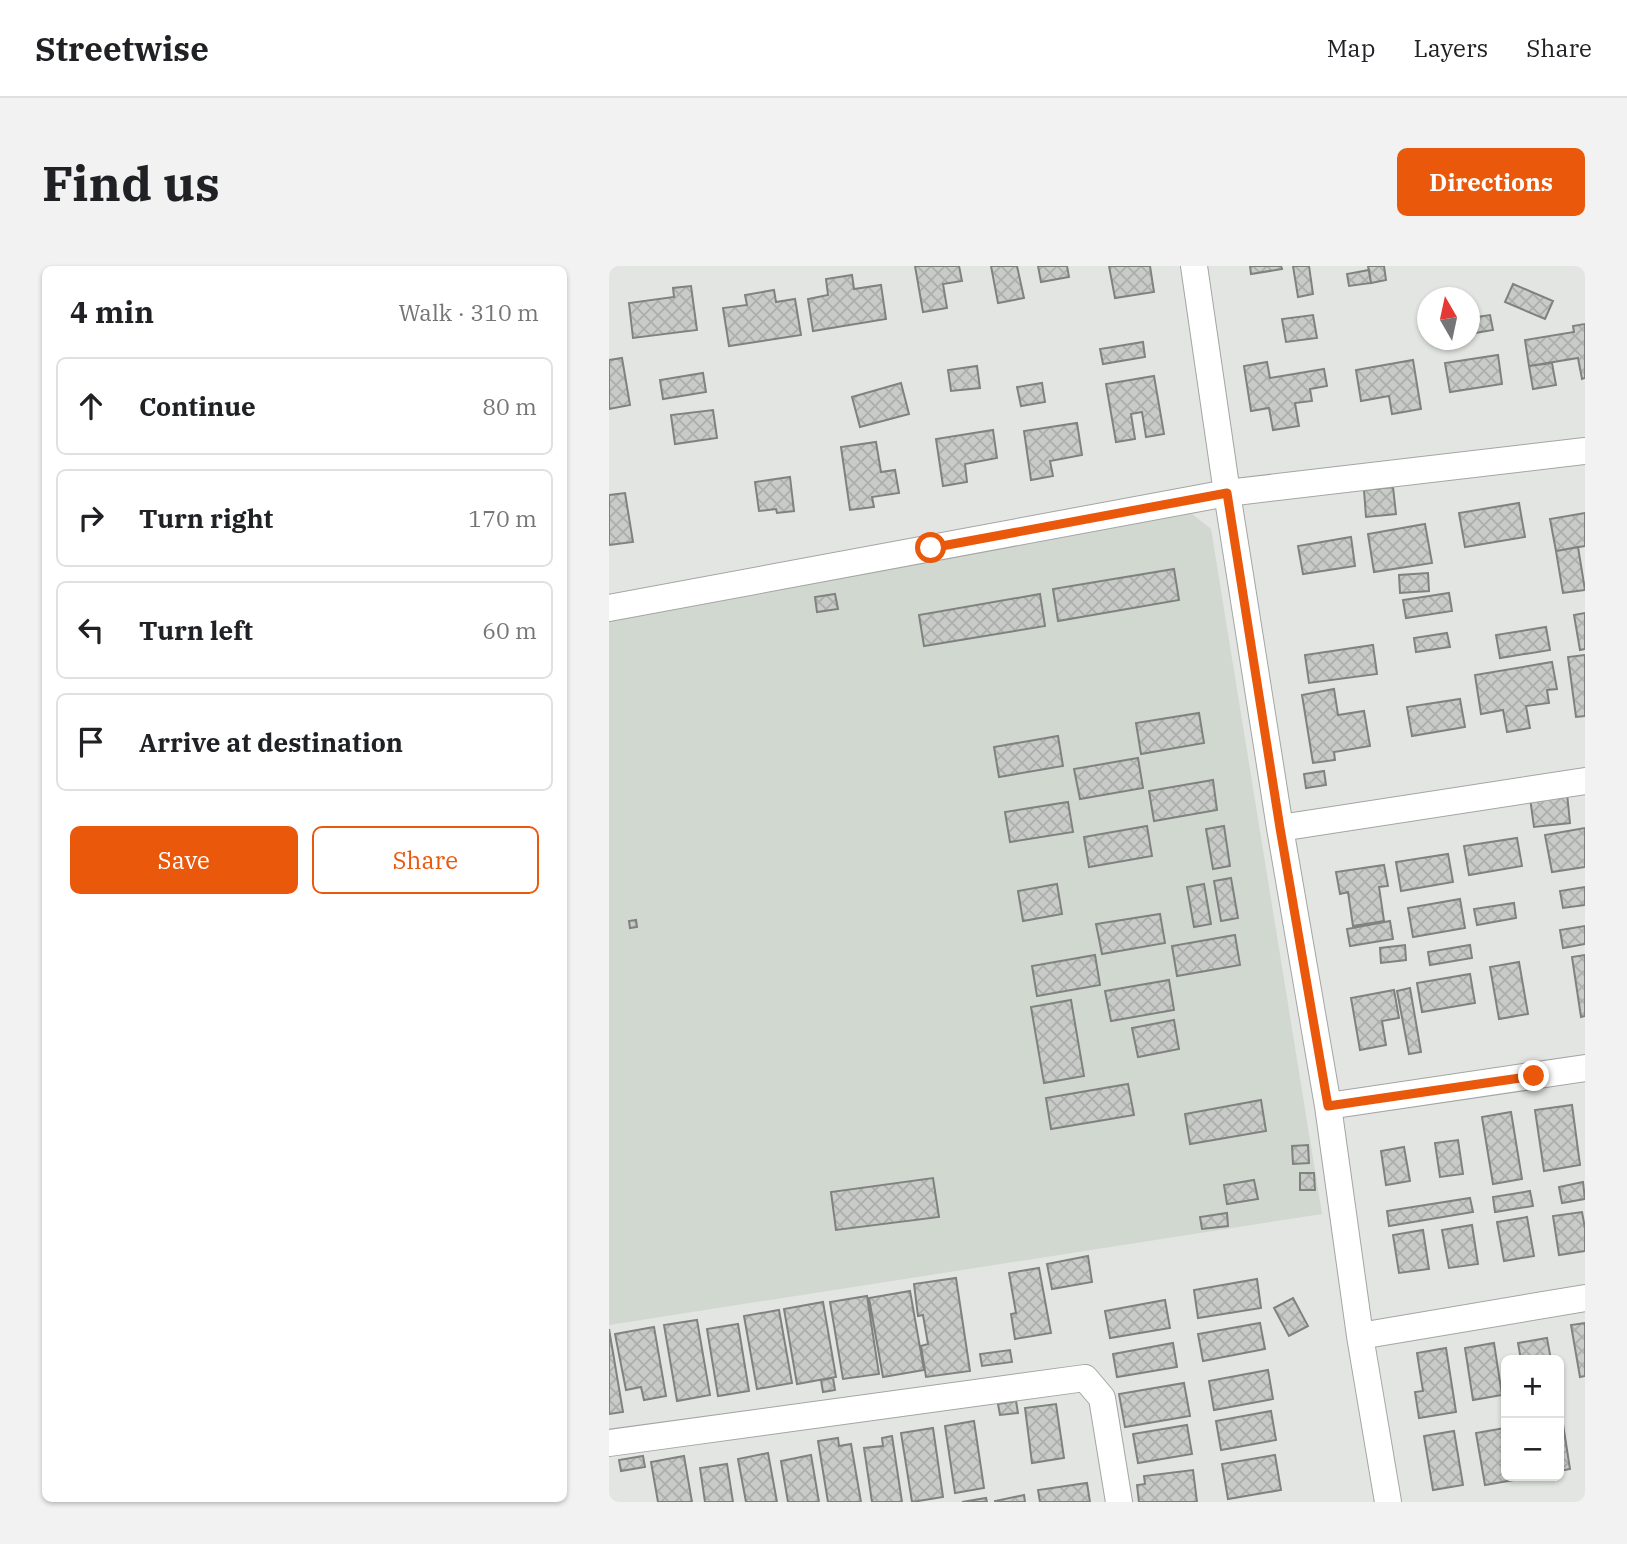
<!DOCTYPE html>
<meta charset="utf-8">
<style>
:root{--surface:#fff;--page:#f2f2f2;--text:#202124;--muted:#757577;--line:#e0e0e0;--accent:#ea580c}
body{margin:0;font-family:"IBM Plex Serif",serif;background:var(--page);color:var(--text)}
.controls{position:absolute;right:21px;bottom:21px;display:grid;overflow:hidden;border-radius:10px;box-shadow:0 2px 5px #0004}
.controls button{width:63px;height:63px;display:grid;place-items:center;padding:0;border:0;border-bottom:2px solid var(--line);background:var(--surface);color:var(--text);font:35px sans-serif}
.compass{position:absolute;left:808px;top:21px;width:63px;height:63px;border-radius:50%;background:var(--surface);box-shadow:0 2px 5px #0004;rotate:351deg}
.stop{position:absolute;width:21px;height:21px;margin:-16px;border:5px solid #ea580c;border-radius:50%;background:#fff}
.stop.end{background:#ea580c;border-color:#fff;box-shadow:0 2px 7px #0008}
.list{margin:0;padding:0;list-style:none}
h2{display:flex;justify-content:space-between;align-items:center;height:91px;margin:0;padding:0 28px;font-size:30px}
h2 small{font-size:23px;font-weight:400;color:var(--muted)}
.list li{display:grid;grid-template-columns:46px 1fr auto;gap:21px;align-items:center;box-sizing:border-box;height:98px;margin:0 14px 14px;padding:0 14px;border:2px solid var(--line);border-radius:10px}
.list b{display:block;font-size:26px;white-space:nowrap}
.list em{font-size:23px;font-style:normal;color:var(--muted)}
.actions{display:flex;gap:14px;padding:21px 28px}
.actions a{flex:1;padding:16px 0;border:2px solid var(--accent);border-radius:10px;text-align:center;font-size:24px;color:var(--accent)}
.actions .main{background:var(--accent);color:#fff}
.icon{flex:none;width:38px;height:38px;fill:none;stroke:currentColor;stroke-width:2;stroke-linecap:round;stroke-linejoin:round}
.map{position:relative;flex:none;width:976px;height:1236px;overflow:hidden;border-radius:10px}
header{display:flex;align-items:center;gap:42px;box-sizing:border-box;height:98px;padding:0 35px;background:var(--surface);border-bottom:2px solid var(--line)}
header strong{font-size:33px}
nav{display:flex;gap:38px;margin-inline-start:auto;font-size:24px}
.intro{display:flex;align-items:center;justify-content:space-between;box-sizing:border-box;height:168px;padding:0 42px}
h1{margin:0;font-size:49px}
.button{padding:18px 32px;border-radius:10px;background:var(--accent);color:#fff;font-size:24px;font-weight:700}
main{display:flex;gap:42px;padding:0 42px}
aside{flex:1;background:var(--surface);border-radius:10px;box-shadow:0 2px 5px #0004}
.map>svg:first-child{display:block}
</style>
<header>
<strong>Streetwise</strong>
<nav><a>Map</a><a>Layers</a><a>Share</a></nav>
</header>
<div class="intro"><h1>Find us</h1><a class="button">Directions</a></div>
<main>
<aside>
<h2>4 min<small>Walk · 310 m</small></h2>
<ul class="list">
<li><svg class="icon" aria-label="ahead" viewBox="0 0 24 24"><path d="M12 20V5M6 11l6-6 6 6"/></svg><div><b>Continue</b></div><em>80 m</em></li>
<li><svg class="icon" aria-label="right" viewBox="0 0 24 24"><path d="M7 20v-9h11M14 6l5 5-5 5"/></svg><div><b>Turn right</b></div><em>170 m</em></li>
<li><svg class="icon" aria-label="left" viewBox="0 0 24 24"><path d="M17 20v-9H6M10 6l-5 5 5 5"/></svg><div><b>Turn left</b></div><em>60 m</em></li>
<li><svg class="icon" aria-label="arrive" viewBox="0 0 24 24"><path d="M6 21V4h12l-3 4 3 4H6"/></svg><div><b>Arrive at destination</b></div></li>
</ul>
<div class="actions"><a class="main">Save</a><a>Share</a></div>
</aside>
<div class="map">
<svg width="976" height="1236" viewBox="0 0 976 1236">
<defs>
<pattern id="building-cross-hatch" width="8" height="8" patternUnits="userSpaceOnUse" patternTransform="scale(1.75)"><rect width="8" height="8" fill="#c8cbc8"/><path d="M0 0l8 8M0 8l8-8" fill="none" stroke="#acaeac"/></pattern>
</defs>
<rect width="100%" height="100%" fill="#e2e5e1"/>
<!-- built -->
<path fill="#d1d8d0" d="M 578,244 L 602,263 L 713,948 L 0,1059 L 0,353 Z"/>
<!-- building -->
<path fill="url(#building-cross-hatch)" stroke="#7f827f" stroke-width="2" d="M 306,0 L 350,0 L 353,15 L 334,18 L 338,42 L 314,46 Z
M 382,0 L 408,0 L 415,32 L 389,37 Z
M 429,0 L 458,0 L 460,11 L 432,16 Z
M 500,0 L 541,0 L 545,26 L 506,32 Z
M 641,0 L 672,0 L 673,3 L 642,8 Z
M 684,0 L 700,0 L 704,28 L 689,31 Z
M 759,0 L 775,0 L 777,14 L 762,17 Z
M 760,4 L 762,17 L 740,20 L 738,8 Z
M 243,9 L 245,23 L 272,19 L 277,53 L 204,65 L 199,33 L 219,29 L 217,13 Z
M 904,18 L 944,35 L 936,53 L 896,36 Z
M 82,20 L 88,64 L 24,72 L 20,37 L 65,31 L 64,22 Z
M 165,24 L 167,36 L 186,33 L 192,69 L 120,80 L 114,42 L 138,39 L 136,29 Z
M 704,49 L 708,72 L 677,76 L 673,53 Z
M 881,49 L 884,64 L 860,68 L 860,52 Z
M 976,58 L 976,112 L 973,113 L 969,92 L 920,100 L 916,74 L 965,66 L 964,60 Z
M 534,76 L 536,91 L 494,98 L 491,83 Z
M 889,89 L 893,118 L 841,126 L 836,97 Z
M 13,92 L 21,139 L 0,143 L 0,94 Z
M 804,94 L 812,143 L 783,148 L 780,130 L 752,135 L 747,104 Z
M 658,96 L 661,112 L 715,103 L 718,120 L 701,123 L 703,135 L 686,137 L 690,160 L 664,164 L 660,142 L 642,145 L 635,100 Z
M 943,97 L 947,119 L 924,123 L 920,100 Z
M 368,100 L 371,122 L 342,125 L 339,104 Z
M 94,107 L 97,126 L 54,133 L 51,114 Z
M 545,110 L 555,168 L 537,171 L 533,146 L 522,148 L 526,173 L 507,176 L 497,118 Z
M 292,117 L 300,148 L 251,161 L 243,131 Z
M 433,117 L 436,136 L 412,140 L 408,121 Z
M 104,144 L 108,172 L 66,178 L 62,149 Z
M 468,157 L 473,189 L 441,195 L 444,210 L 422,214 L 415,165 Z
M 384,164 L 388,192 L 356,198 L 358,216 L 334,220 L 327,173 Z
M 267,176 L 272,206 L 286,204 L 290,227 L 263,231 L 265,241 L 241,244 L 232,181 Z
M 181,211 L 185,245 L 168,247 L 167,243 L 150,245 L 146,216 Z
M 784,221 L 787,248 L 757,251 L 755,224 Z
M 16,227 L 24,276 L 0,279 L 0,229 Z
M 910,237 L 916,271 L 856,281 L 850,247 Z
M 976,247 L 976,280 L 947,285 L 941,253 Z
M 816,258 L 823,297 L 765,306 L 759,268 Z
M 742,271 L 746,300 L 694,308 L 689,280 Z
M 969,281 L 976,324 L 954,327 L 947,285 Z
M 565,303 L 570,334 L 449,355 L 444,323 Z
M 819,307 L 820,325 L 791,327 L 790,309 Z
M 840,327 L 843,345 L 797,352 L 794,334 Z
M 226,328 L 229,343 L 208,346 L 206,331 Z
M 431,328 L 436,360 L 315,380 L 310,349 Z
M 976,347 L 976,383 L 971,384 L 965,349 Z
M 937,361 L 941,384 L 891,392 L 887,369 Z
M 838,367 L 841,381 L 807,386 L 805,372 Z
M 764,379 L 768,408 L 700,417 L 696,389 Z
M 976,389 L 976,450 L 967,451 L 959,391 Z
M 943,396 L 948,423 L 938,424 L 940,437 L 917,440 L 921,462 L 898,466 L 894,444 L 872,448 L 866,409 Z
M 725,423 L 729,449 L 755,445 L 761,480 L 725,486 L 726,494 L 704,497 L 693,429 Z
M 851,433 L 856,461 L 803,470 L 798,441 Z
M 590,447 L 595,477 L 532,488 L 527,457 Z
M 449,470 L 454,500 L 390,511 L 385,481 Z
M 529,492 L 534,522 L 471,533 L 465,503 Z
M 715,505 L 717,519 L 697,522 L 695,508 Z
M 604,514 L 608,544 L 545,555 L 540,525 Z
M 958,527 L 961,557 L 925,561 L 921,532 Z
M 459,536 L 464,566 L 401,576 L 396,546 Z
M 538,560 L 543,590 L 480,601 L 475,571 Z
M 615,560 L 621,600 L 604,603 L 597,563 Z
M 976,562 L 976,601 L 943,606 L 936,569 Z
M 908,572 L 913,600 L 860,609 L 855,580 Z
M 839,588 L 844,616 L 792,625 L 787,596 Z
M 775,599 L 779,620 L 770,621 L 775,655 L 744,660 L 739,626 L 731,628 L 727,606 Z
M 622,612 L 629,652 L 612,655 L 605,615 Z
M 448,618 L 453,648 L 414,655 L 409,625 Z
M 595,618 L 602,658 L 585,661 L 578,621 Z
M 976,621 L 976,639 L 954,642 L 951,625 Z
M 851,633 L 856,662 L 804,671 L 799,642 Z
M 905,637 L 907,652 L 868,659 L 865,643 Z
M 551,648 L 556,677 L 493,688 L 487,658 Z
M 27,654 L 28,661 L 21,662 L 20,655 Z
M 781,655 L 784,673 L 741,680 L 738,663 Z
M 976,660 L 976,678 L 954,682 L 951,664 Z
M 626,669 L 631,699 L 568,710 L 563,680 Z
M 796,679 L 797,694 L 772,697 L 771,682 Z
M 861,679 L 863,692 L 821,699 L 819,686 Z
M 486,689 L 491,719 L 428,730 L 423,700 Z
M 976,689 L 976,750 L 972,751 L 963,691 Z
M 910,696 L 919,748 L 890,753 L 881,701 Z
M 861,708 L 866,737 L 813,746 L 808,717 Z
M 560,714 L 565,744 L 502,755 L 496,725 Z
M 801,722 L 812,786 L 800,788 L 788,725 Z
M 785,724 L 790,752 L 773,755 L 777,779 L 751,784 L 742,732 Z
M 462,734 L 475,810 L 435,817 L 422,741 Z
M 565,754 L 570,783 L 529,791 L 523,762 Z
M 519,818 L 525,849 L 442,863 L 437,832 Z
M 652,834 L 657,865 L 581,878 L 576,848 Z
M 963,839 L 971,899 L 935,905 L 926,844 Z
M 902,846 L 913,913 L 884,918 L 873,851 Z
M 849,874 L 854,908 L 831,911 L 826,877 Z
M 699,879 L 700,897 L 684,898 L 683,880 Z
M 795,881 L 801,915 L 777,919 L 772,885 Z
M 691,907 L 705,907 L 706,924 L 691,924 Z
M 324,912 L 330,951 L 227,964 L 222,926 Z
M 645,914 L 649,933 L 618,938 L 615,919 Z
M 974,916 L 976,933 L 953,937 L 950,921 Z
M 921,925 L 924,940 L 886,946 L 884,931 Z
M 861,932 L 864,946 L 780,960 L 778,945 Z
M 973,946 L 976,962 L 976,985 L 950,989 L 944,950 Z
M 618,947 L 619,960 L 593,963 L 591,951 Z
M 918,951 L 925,990 L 895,995 L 888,956 Z
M 863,959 L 869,998 L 840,1002 L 833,964 Z
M 814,964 L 820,1003 L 790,1007 L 784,969 Z
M 479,990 L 483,1016 L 443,1023 L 438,998 Z
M 430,1002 L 442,1067 L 406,1073 L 402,1048 L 407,1047 L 400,1007 Z
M 347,1012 L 361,1105 L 317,1111 L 312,1080 L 319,1078 L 314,1049 L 309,1050 L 305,1018 Z
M 648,1013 L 652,1042 L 589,1052 L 585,1024 Z
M 301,1025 L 315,1104 L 274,1111 L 260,1032 Z
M 258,1030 L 270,1108 L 234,1113 L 221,1036 Z
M 684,1032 L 699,1060 L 680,1070 L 665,1042 Z
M 556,1034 L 561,1062 L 501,1072 L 496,1045 Z
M 214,1036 L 227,1111 L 188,1118 L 175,1043 Z
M 170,1044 L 183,1117 L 148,1123 L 135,1050 Z
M 88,1054 L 101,1129 L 68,1135 L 55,1059 Z
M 651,1057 L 656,1083 L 594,1095 L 589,1068 Z
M 976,1057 L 976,1110 L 971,1111 L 962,1059 Z
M 129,1058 L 140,1125 L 109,1130 L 98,1063 Z
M 45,1061 L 57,1130 L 35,1134 L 32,1121 L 17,1124 L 6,1068 Z
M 0,1063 L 14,1146 L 0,1148 Z
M 938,1072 L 942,1094 L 912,1094 L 909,1077 Z
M 564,1077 L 568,1101 L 508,1111 L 504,1088 Z
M 885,1077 L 893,1129 L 864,1134 L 856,1082 Z
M 837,1082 L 847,1146 L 810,1152 L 806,1126 L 814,1125 L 808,1087 Z
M 401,1084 L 403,1096 L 373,1100 L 371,1088 Z
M 659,1104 L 664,1133 L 605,1144 L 600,1115 Z
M 224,1112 L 226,1124 L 214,1126 L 212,1114 Z
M 575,1117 L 581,1150 L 516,1161 L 510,1128 Z
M 407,1135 L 409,1147 L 391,1149 L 389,1138 Z
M 447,1138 L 455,1192 L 423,1197 L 416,1142 Z
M 662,1145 L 667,1174 L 612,1184 L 607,1155 Z
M 365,1155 L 375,1222 L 346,1227 L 336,1160 Z
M 954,1158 L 961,1203 L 950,1205 L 950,1159 Z
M 578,1159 L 583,1188 L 529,1197 L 524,1168 Z
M 324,1162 L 334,1231 L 303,1236 L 292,1167 Z
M 896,1162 L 897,1210 L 904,1210 L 905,1214 L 876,1219 L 867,1167 Z
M 845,1165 L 854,1219 L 824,1224 L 815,1170 Z
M 283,1170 L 293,1236 L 263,1236 L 255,1182 L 274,1180 L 273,1172 Z
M 229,1172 L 230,1180 L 242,1178 L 252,1236 L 219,1236 L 209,1175 Z
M 159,1187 L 168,1236 L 137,1236 L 129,1193 Z
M 202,1189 L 210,1236 L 179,1236 L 172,1195 Z
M 666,1189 L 672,1224 L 619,1233 L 613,1198 Z
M 34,1190 L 36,1201 L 12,1205 L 10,1194 Z
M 75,1190 L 83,1236 L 49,1236 L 42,1196 Z
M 118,1198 L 124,1236 L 96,1236 L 91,1202 Z
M 584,1204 L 588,1236 L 530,1236 L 528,1219 L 536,1218 L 535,1210 Z
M 478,1217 L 481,1236 L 431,1236 L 429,1224 Z
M 415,1229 L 416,1236 L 386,1236 L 386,1235 Z
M 377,1232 L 378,1236 L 353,1236 Z"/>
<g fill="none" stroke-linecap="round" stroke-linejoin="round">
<defs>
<path id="minor" d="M 585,0 L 618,227 L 671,562 L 719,840 L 751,1070 L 779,1236
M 0,342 L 618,227 L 976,185
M 671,562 L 976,515
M 719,840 L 976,802
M 751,1070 L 976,1032
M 0,1177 L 476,1112 L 493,1132 L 510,1236"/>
</defs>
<!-- minor casing -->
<use href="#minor" stroke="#a3a6a3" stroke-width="28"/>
<!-- minor -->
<use href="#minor" stroke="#fff" stroke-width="26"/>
</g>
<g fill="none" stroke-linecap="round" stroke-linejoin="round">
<!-- route -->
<path stroke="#ea580c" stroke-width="9" d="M 322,282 L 618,227 L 671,562 L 719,840 L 925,810"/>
</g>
</svg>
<div class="controls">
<button>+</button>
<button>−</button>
</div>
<svg class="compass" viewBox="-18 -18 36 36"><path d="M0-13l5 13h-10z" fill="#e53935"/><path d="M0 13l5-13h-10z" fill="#757577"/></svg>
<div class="stop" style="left:322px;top:282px"></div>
<div class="stop end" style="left:925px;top:810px"></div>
</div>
</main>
